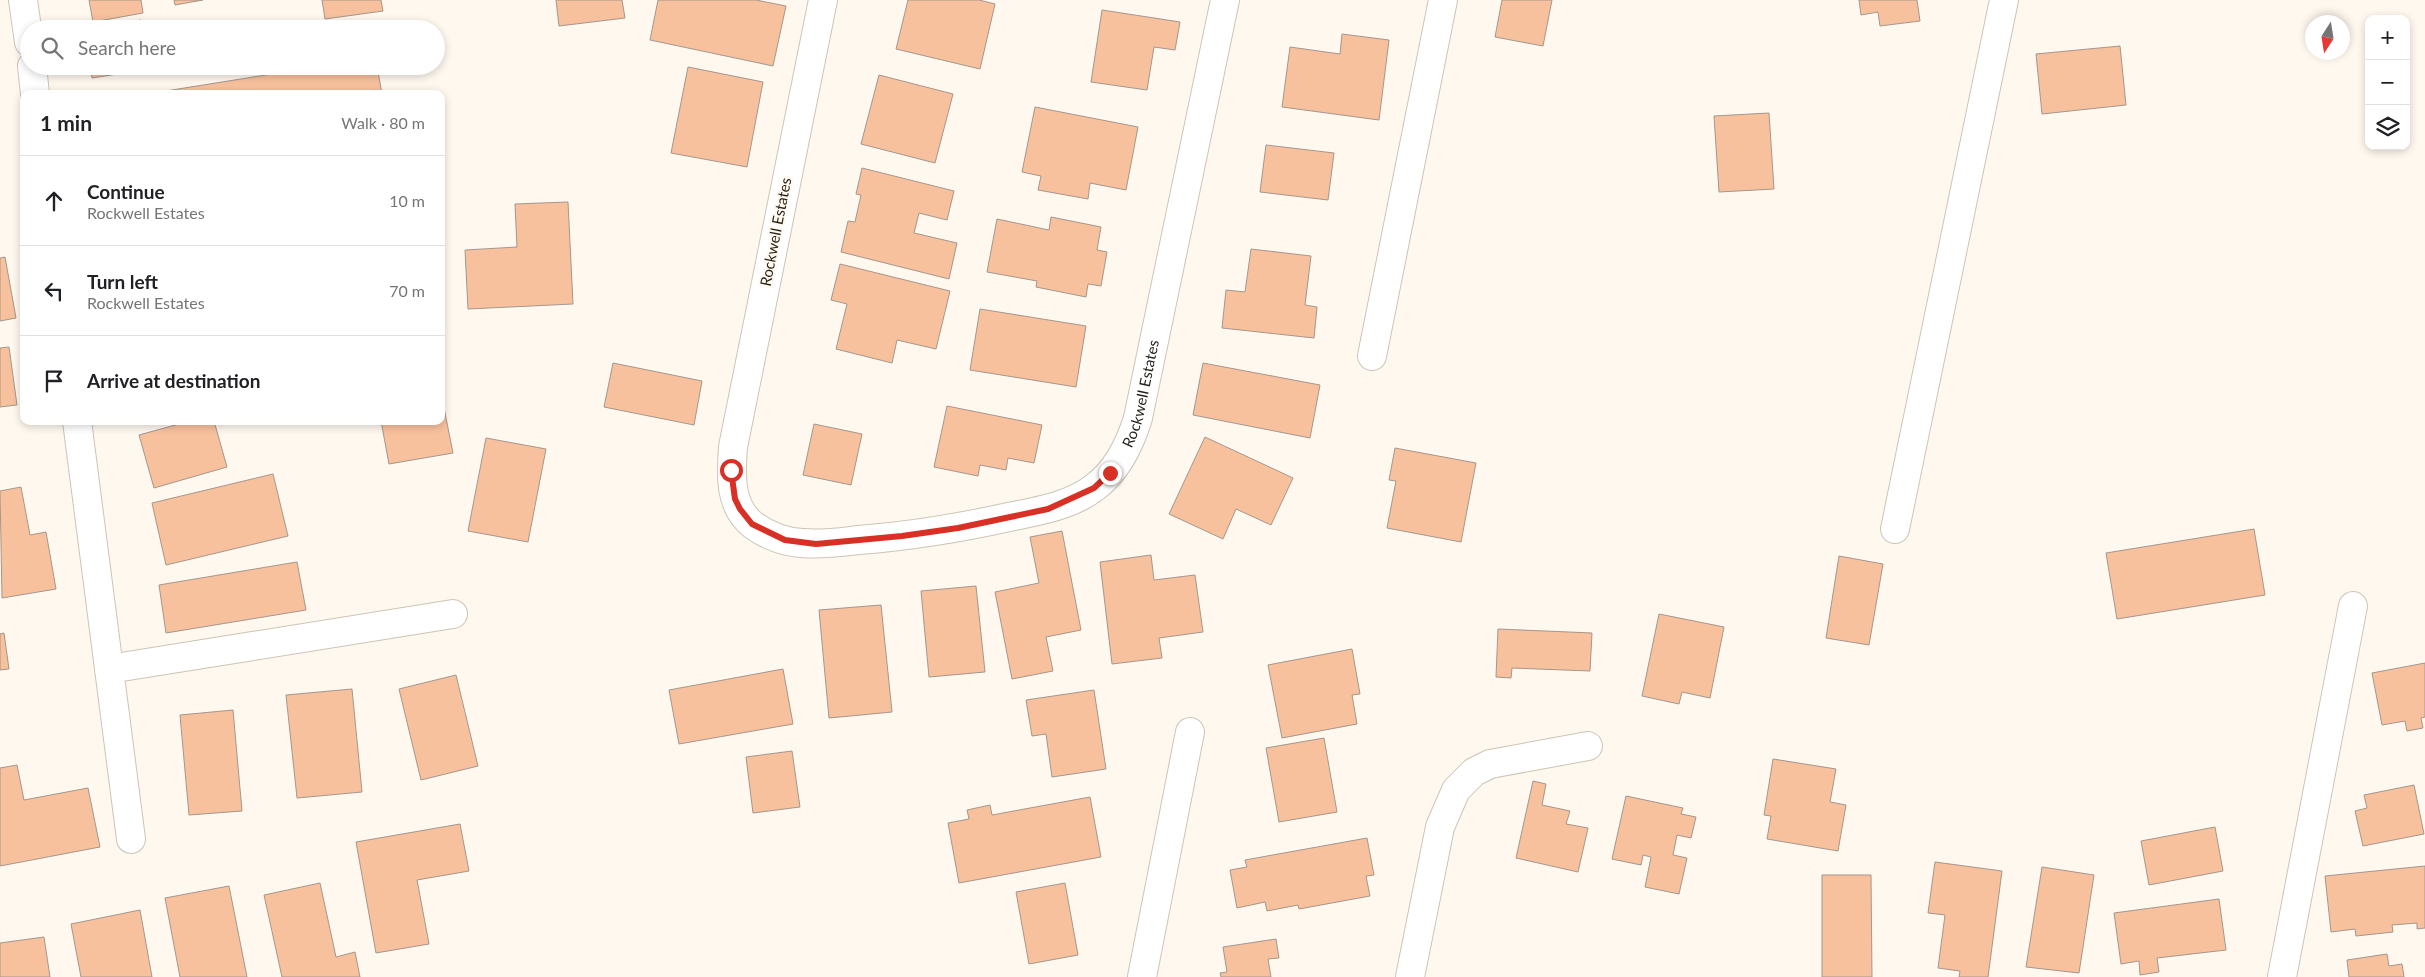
<!DOCTYPE html>
<meta charset="utf-8">
<style>
:root{--surface:#fff;--page:#f2f2f2;--text:#202124;--muted:#757577;--line:#e0e0e0}
body{margin:0;font-family:Lato,sans-serif;background:var(--page);color:var(--text)}
.controls{position:absolute;right:15px;top:15px;display:grid;overflow:hidden;border-radius:10px;box-shadow:0 2px 8px #0003}
.controls button{width:45px;height:45px;display:grid;place-items:center;padding:0;border:0;border-bottom:1px solid var(--line);background:var(--surface);color:var(--text);font:25px sans-serif}
.compass{position:absolute;left:2305px;top:15px;width:45px;height:45px;border-radius:50%;background:var(--surface);box-shadow:0 2px 8px #0003;rotate:192deg}
.stop{position:absolute;width:15px;height:15px;margin:-11px;border:4px solid #d93025;border-radius:50%;background:#fff}
.stop.end{background:#d93025;border-color:#fff;box-shadow:0 1px 5px #0008}
.list{margin:0;padding:0;list-style:none}
h2{display:flex;justify-content:space-between;align-items:center;height:65px;margin:0;padding:0 20px;font-size:21px}
h2 small{font-size:16px;font-weight:400;color:var(--muted)}
.list li{display:grid;grid-template-columns:32px 1fr auto;gap:15px;align-items:center;box-sizing:border-box;height:90px;padding:0 20px;border-top:1px solid var(--line)}
.list b{display:block;font-size:19px;white-space:nowrap}
.list p{margin:0;font-size:16px;white-space:nowrap;color:var(--muted)}
.list em{font-size:16px;font-style:normal;color:var(--muted)}
.icon{flex:none;width:28px;height:28px;fill:none;stroke:currentColor;stroke-width:2;stroke-linecap:round;stroke-linejoin:round}
.map{position:relative;flex:none;width:2425px;height:977px;overflow:hidden}
.search{position:absolute;background:var(--surface);box-shadow:0 2px 8px #0003;left:20px;top:20px;width:425px;height:55px;display:flex;align-items:center;gap:12px;box-sizing:border-box;padding:0 18px;border-radius:28px;color:var(--muted);font-size:19px}
.panel{position:absolute;background:var(--surface);box-shadow:0 2px 8px #0003;left:20px;top:90px;width:425px;height:335px;border-radius:10px}
.map>svg:first-child{display:block}
</style>
<div class="map">
<svg width="2425" height="977" viewBox="0 0 2425 977">
<rect width="100%" height="100%" fill="#fef8ef"/>
<!-- building -->
<path fill="#f8c19d" stroke="#a6968c" d="M 89,0 L 141,0 L 143,13 L 93,22 Z
M 174,0 L 203,0 L 175,5 Z
M 322,0 L 381,0 L 383,11 L 325,19 Z
M 556,0 L 622,0 L 625,18 L 559,26 Z
M 658,0 L 756,0 L 786,6 L 773,66 L 650,40 Z
M 908,0 L 979,0 L 995,4 L 980,69 L 896,49 Z
M 1502,0 L 1552,0 L 1543,46 L 1495,37 Z
M 1859,0 L 1917,0 L 1920,21 L 1880,26 L 1878,12 L 1861,15 Z
M 1102,10 L 1180,22 L 1175,50 L 1154,47 L 1147,90 L 1091,82 Z
M 141,20 L 142,29 L 89,29 Z
M 1342,34 L 1389,40 L 1379,120 L 1282,107 L 1290,47 L 1340,54 Z
M 2120,46 L 2126,105 L 2042,114 L 2036,54 Z
M 90,66 L 149,66 L 149,69 L 92,78 Z
M 322,66 L 377,66 L 382,94 L 147,94 Z
M 688,67 L 763,82 L 747,167 L 671,153 Z
M 879,75 L 953,94 L 935,163 L 861,144 Z
M 1035,107 L 1138,127 L 1126,190 L 1090,183 L 1088,199 L 1038,190 L 1041,176 L 1022,172 Z
M 1769,113 L 1774,189 L 1719,192 L 1714,116 Z
M 1266,145 L 1334,153 L 1328,200 L 1260,192 Z
M 862,168 L 954,191 L 947,220 L 919,213 L 914,233 L 957,243 L 949,279 L 841,252 L 848,221 L 855,222 L 861,195 L 856,194 Z
M 568,202 L 573,304 L 468,309 L 465,250 L 517,247 L 515,204 Z
M 1051,217 L 1101,227 L 1097,250 L 1107,252 L 1101,286 L 1088,284 L 1086,297 L 1036,287 L 1037,281 L 987,272 L 997,219 L 1049,230 Z
M 1251,249 L 1311,256 L 1305,305 L 1317,307 L 1314,338 L 1222,328 L 1226,290 L 1245,292 Z
M 5,257 L 16,318 L 0,321 L 0,258 Z
M 840,264 L 950,291 L 936,349 L 897,340 L 892,363 L 836,349 L 847,304 L 831,300 Z
M 980,309 L 1086,326 L 1076,387 L 970,370 Z
M 9,347 L 17,405 L 0,407 L 0,348 Z
M 613,363 L 702,381 L 694,425 L 604,407 Z
M 1203,363 L 1320,385 L 1310,438 L 1193,415 Z
M 441,393 L 453,453 L 389,464 L 381,421 L 441,421 Z
M 947,406 L 1042,425 L 1034,463 L 1008,458 L 1006,470 L 980,465 L 978,476 L 934,467 Z
M 190,421 L 214,421 L 227,467 L 154,488 L 139,435 Z
M 814,424 L 862,434 L 851,485 L 803,475 Z
M 1205,437 L 1293,478 L 1271,525 L 1236,509 L 1223,539 L 1169,514 Z
M 486,438 L 546,449 L 528,542 L 468,531 Z
M 1395,448 L 1476,463 L 1461,542 L 1387,528 L 1396,481 L 1389,480 Z
M 273,474 L 288,536 L 166,565 L 152,503 Z
M 21,487 L 30,535 L 46,532 L 56,589 L 2,598 L 0,491 Z
M 2254,529 L 2265,595 L 2117,619 L 2106,553 Z
M 1062,531 L 1081,630 L 1046,637 L 1053,671 L 1012,679 L 995,592 L 1039,583 L 1030,537 Z
M 1151,555 L 1154,580 L 1195,575 L 1203,632 L 1159,638 L 1162,658 L 1112,664 L 1100,562 Z
M 1839,556 L 1883,564 L 1869,645 L 1826,638 Z
M 297,562 L 306,610 L 166,633 L 159,585 Z
M 976,586 L 985,672 L 929,677 L 921,591 Z
M 881,605 L 892,712 L 829,718 L 819,610 Z
M 1659,614 L 1724,627 L 1710,698 L 1682,692 L 1679,704 L 1642,696 Z
M 1498,629 L 1592,633 L 1590,671 L 1512,668 L 1511,678 L 1496,677 Z
M 4,633 L 9,669 L 0,670 L 0,634 Z
M 1352,649 L 1360,694 L 1352,695 L 1357,724 L 1282,738 L 1268,665 Z
M 2425,663 L 2425,717 L 2421,718 L 2423,728 L 2407,731 L 2405,721 L 2382,725 L 2372,673 Z
M 783,669 L 793,724 L 679,744 L 669,690 Z
M 456,675 L 478,766 L 421,780 L 399,689 Z
M 352,689 L 362,792 L 297,798 L 286,695 Z
M 1094,690 L 1106,769 L 1052,777 L 1046,734 L 1032,736 L 1026,700 Z
M 233,710 L 242,811 L 189,815 L 180,715 Z
M 1324,738 L 1337,812 L 1279,822 L 1266,748 Z
M 792,751 L 800,807 L 753,813 L 746,757 Z
M 1773,759 L 1836,769 L 1830,802 L 1846,805 L 1838,851 L 1767,839 L 1771,816 L 1764,815 Z
M 17,765 L 24,800 L 88,788 L 100,847 L 0,866 L 0,768 Z
M 1533,781 L 1546,784 L 1542,805 L 1570,811 L 1566,824 L 1588,828 L 1578,872 L 1516,858 Z
M 2414,785 L 2424,834 L 2363,846 L 2355,811 L 2367,808 L 2364,795 Z
M 1626,796 L 1683,808 L 1681,814 L 1696,817 L 1691,838 L 1677,835 L 1673,855 L 1687,858 L 1679,894 L 1645,887 L 1651,857 L 1643,855 L 1641,865 L 1612,859 Z
M 1090,797 L 1101,857 L 959,883 L 948,823 L 969,819 L 967,810 L 990,805 L 992,815 Z
M 460,824 L 469,871 L 417,880 L 429,944 L 376,953 L 356,842 Z
M 2215,827 L 2223,871 L 2149,885 L 2141,841 Z
M 1367,838 L 1374,875 L 1366,876 L 1370,896 L 1299,909 L 1298,905 L 1267,911 L 1265,902 L 1237,908 L 1230,870 L 1247,867 L 1245,860 Z
M 1935,862 L 2002,871 L 1988,977 L 1959,977 L 1960,971 L 1938,968 L 1945,915 L 1928,913 Z
M 2425,866 L 2425,928 L 2417,929 L 2417,923 L 2392,925 L 2393,932 L 2356,936 L 2355,929 L 2331,932 L 2325,876 Z
M 2042,867 L 2094,875 L 2079,973 L 2026,967 Z
M 1822,875 L 1871,875 L 1872,977 L 1822,977 Z
M 320,883 L 336,957 L 355,952 L 360,977 L 282,977 L 264,895 Z
M 1065,883 L 1078,955 L 1029,964 L 1016,892 Z
M 229,886 L 247,977 L 180,977 L 165,898 Z
M 2219,899 L 2226,950 L 2157,958 L 2159,972 L 2140,975 L 2139,961 L 2121,964 L 2114,913 Z
M 140,910 L 152,977 L 81,977 L 71,924 Z
M 44,937 L 50,977 L 0,977 L 0,943 Z
M 1276,939 L 1279,958 L 1268,959 L 1271,977 L 1221,977 L 1220,973 L 1227,972 L 1223,947 Z
M 2387,954 L 2389,966 L 2402,964 L 2404,977 L 2349,977 L 2347,960 Z"/>
<g fill="none" stroke-linecap="round" stroke-linejoin="round">
<defs>
<g id="minor">
<path d="M 23,0 L 29,42"/>
<path id="s1" d="M 823,0 L 733,447 C 731,475 729,506 753,525 C 767,535 785,542 802,543 C 821,545 841,542 859,540 C 910,536 959,528 1009,517 C 1038,511 1071,506 1095,487 C 1118,470 1130,444 1138,418 L 1225,0"/>
<path d="M 32,66 L 35,94"/>
<path d="M 1372,356 L 1443,0"/>
<path d="M 77,421 L 131,839"/>
<path d="M 1895,529 L 2004,0"/>
<path d="M 109,669 L 453,614"/>
<path d="M 1142,977 L 1190,732"/>
<path d="M 1410,977 L 1440,827 L 1456,790 L 1474,772 L 1490,764 L 1588,746"/>
<path d="M 2282,977 L 2353,606"/>
</g>
</defs>
<!-- minor casing -->
<use href="#minor" stroke="#cdc4b5" stroke-width="30"/>
<!-- minor -->
<use href="#minor" stroke="#fff" stroke-width="28"/>
</g>
<g fill="none" stroke-linecap="round" stroke-linejoin="round">
<!-- route -->
<path stroke="#d93025" stroke-width="6" d="M 731,470 L 735,499 L 740,509 L 752,524 L 785,540 L 816,544 L 902,536 L 958,528 L 1048,509 L 1094,488 L 1110,473"/>
</g>
<g text-anchor="middle" stroke-width="4.5" stroke-linejoin="round" paint-order="stroke">
<!-- street labels -->
<g font-size="15" fill="#221f19" stroke="#fef8ef">
<text transform="translate(776 232) rotate(-79)" y="5">Rockwell Estates</text>
<text dy="5" stroke="none"><textPath href="#s1" startOffset="1001">Rockwell Estates</textPath></text>
</g>
</g>
</svg>
<div class="controls">
<button>+</button>
<button>−</button>
<button><svg class="icon" aria-label="layers" viewBox="0 0 24 24"><path d="M12 4l9 5-9 5-9-5zM3 14l9 5 9-5"/></svg></button>
</div>
<svg class="compass" viewBox="-18 -18 36 36"><path d="M0-13l5 13h-10z" fill="#e53935"/><path d="M0 13l5-13h-10z" fill="#757577"/></svg>
<div class="stop" style="left:731px;top:470px"></div>
<div class="stop end" style="left:1110px;top:473px"></div>
<div class="search"><svg class="icon" aria-label="search" viewBox="0 0 24 24"><circle cx="10" cy="10" r="6"/><path d="M15 15l6 6"/></svg>Search here</div>
<section class="panel">
<h2>1 min<small>Walk · 80 m</small></h2>
<ul class="list">
<li><svg class="icon" aria-label="ahead" viewBox="0 0 24 24"><path d="M12 20V5M6 11l6-6 6 6"/></svg><div><b>Continue</b><p>Rockwell Estates</p></div><em>10 m</em></li>
<li><svg class="icon" aria-label="left" viewBox="0 0 24 24"><path d="M17 20v-9H6M10 6l-5 5 5 5"/></svg><div><b>Turn left</b><p>Rockwell Estates</p></div><em>70 m</em></li>
<li><svg class="icon" aria-label="arrive" viewBox="0 0 24 24"><path d="M6 21V4h12l-3 4 3 4H6"/></svg><div><b>Arrive at destination</b></div></li>
</ul>
</section>
</div>
